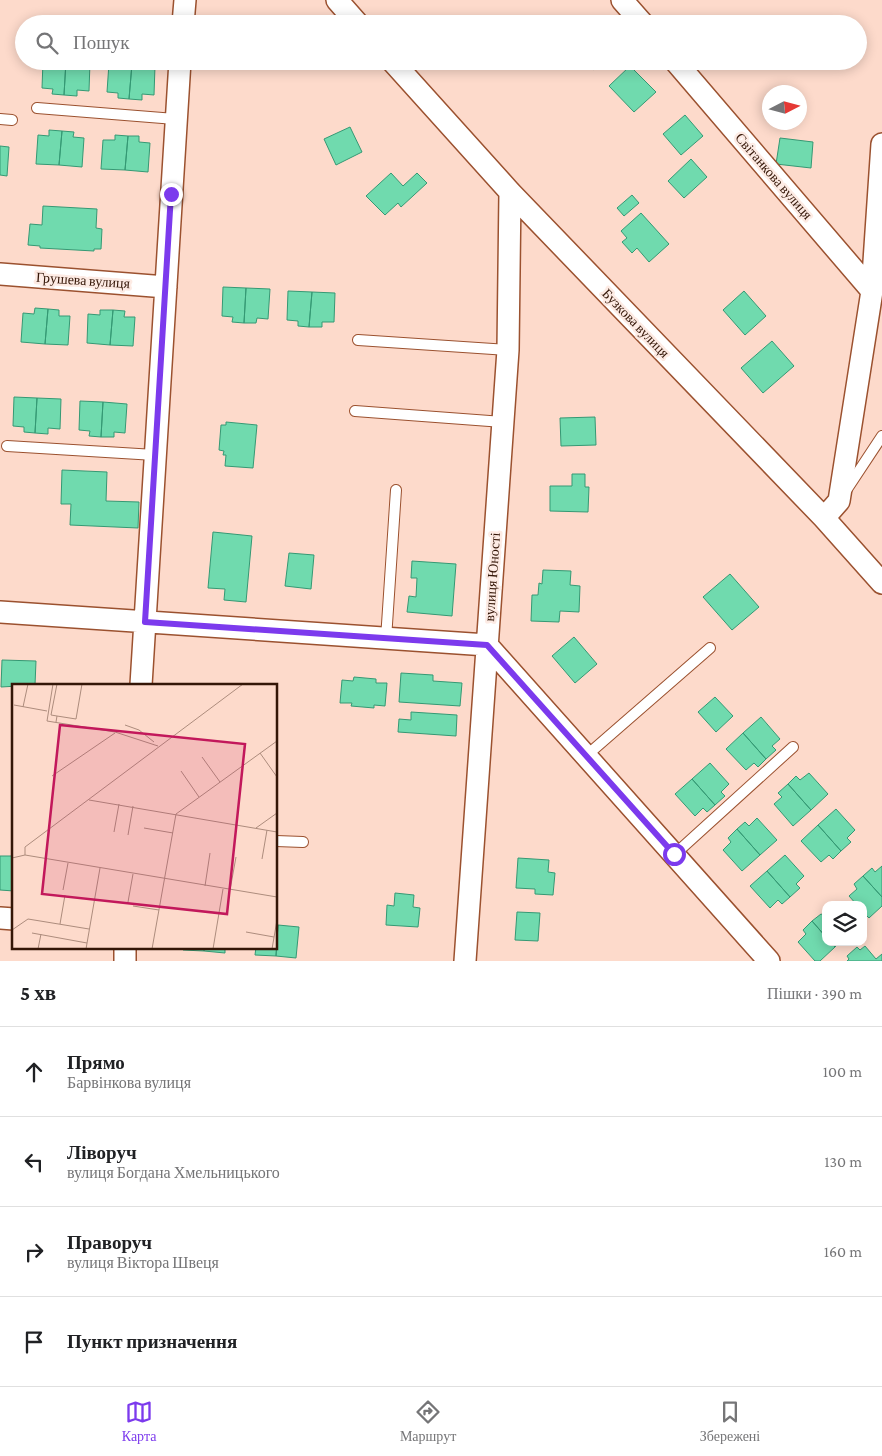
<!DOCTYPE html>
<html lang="uk">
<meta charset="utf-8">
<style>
:root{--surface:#fff;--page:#f2f2f2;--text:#202124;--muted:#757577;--line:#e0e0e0;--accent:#7c3aed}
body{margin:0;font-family:"Crimson Pro",serif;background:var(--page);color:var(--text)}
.controls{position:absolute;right:15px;bottom:15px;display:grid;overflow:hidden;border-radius:10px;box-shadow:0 2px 12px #0003}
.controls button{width:45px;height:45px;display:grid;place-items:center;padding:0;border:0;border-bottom:1px solid var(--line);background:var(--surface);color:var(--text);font:25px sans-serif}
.compass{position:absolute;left:762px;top:85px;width:45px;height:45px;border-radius:50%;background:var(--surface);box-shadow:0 2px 12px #0003;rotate:84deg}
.stop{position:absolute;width:15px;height:15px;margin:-11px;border:4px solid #7c3aed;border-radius:50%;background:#fff}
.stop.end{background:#7c3aed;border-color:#fff;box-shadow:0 1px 5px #0008}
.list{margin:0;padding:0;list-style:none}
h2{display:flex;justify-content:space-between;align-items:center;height:65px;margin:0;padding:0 20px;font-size:21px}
h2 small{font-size:16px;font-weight:400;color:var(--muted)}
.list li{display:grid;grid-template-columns:32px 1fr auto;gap:15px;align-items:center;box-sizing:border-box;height:90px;padding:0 20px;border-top:1px solid var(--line)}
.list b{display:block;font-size:19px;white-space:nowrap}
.list p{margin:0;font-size:16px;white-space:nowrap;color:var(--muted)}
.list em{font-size:16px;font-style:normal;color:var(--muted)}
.icon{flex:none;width:28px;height:28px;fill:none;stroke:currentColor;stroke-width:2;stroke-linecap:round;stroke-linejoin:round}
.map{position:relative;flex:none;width:882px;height:961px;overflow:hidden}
.search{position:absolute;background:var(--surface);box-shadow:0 2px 12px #0003;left:15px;right:15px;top:15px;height:55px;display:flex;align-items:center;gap:12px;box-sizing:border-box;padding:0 18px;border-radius:28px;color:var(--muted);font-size:19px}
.sheet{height:425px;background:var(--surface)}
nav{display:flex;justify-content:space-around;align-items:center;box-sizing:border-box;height:70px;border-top:1px solid var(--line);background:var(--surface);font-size:14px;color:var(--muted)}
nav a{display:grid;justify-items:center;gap:2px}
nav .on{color:var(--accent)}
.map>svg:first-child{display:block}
</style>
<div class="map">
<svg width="882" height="961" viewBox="0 0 882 961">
<rect width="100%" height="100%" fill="#fddacb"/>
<!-- building -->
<path fill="#70daae" stroke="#359974" d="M 43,61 L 66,61 L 64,95 L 52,94 L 53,89 L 42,88 Z
M 66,61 L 90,62 L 89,91 L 77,90 L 77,96 L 64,95 Z
M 584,61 L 603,61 L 593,70 Z
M 109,63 L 132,64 L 129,99 L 118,98 L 118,93 L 107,92 Z
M 132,64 L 155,66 L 154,95 L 142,94 L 142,100 L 129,99 Z
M 630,66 L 656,92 L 634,112 L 609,86 Z
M 685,115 L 703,136 L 681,155 L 663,134 Z
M 350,127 L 362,152 L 336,165 L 324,139 Z
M 49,130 L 62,131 L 59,165 L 36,164 L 38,135 L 49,136 Z
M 62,131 L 74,132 L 73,137 L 84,138 L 82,167 L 59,165 Z
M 115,135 L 128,136 L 125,170 L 101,169 L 103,140 L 115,140 Z
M 128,136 L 139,136 L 139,142 L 150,143 L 148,172 L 125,170 Z
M 780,138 L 813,142 L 811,168 L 776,164 Z
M 0,146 L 9,147 L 7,176 L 0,175 Z
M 691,159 L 707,177 L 684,198 L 668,181 Z
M 391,173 L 403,186 L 417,173 L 427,183 L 401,207 L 398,203 L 385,215 L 366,196 Z
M 632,195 L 639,203 L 624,216 L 617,208 Z
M 43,206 L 97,209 L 96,228 L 102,229 L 101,249 L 94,249 L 94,251 L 40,248 L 40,246 L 28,245 L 30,224 L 42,225 Z
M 641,213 L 669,244 L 649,262 L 637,248 L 632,253 L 622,242 L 627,238 L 621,231 Z
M 223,287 L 246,288 L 244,323 L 232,322 L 233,317 L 222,316 Z
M 246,288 L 270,289 L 268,319 L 257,318 L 256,323 L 244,323 Z
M 288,291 L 312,292 L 309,327 L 298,326 L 298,321 L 287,320 Z
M 744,291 L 766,316 L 745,335 L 723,310 Z
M 312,292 L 335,293 L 334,322 L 322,322 L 322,327 L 309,327 Z
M 35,308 L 48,309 L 45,344 L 21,342 L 23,313 L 34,314 Z
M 48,309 L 59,310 L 59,316 L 70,316 L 68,345 L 45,344 Z
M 100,310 L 113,310 L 110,345 L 87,343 L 88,314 L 100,315 Z
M 113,310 L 125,311 L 124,317 L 135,317 L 133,346 L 110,345 Z
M 772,341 L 794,366 L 763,393 L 741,368 Z
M 14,397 L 37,398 L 35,433 L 24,432 L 24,427 L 13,426 Z
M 37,398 L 61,399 L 60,429 L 48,428 L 48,434 L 35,433 Z
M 80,401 L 103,402 L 101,437 L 89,436 L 90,431 L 79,430 Z
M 103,402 L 127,404 L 125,433 L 114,432 L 114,437 L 101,437 Z
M 595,417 L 596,445 L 561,446 L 560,418 Z
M 226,422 L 257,425 L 253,468 L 225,466 L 226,455 L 223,455 L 224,451 L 219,450 L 221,425 L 226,425 Z
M 62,470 L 107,472 L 106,501 L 139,502 L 138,528 L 70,525 L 71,504 L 61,504 Z
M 572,474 L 585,474 L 585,487 L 589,487 L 588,512 L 550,511 L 550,486 L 572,486 Z
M 213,532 L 252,536 L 246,602 L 224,600 L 225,589 L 208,588 Z
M 289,553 L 314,555 L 311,589 L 285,586 Z
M 412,561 L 456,564 L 452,616 L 407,612 L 409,596 L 416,597 L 417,578 L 411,578 Z
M 543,570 L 571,571 L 570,585 L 580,586 L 579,612 L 560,611 L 559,622 L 531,621 L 532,595 L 538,595 L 539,583 L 542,584 Z
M 730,574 L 759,607 L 732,630 L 703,597 Z
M 574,637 L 597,664 L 575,683 L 552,656 Z
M 2,660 L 36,661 L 35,685 L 1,687 Z
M 401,673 L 433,675 L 433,681 L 462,683 L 460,706 L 399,702 Z
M 354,677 L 376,679 L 376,683 L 387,683 L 385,706 L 374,705 L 374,708 L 351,706 L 352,703 L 340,703 L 342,680 L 353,681 Z
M 715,697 L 733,716 L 716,732 L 698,712 Z
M 411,712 L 457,715 L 456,736 L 398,732 L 399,719 L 411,720 Z
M 761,717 L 780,739 L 772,746 L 776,750 L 766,759 L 743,733 Z
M 743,733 L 766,759 L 758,767 L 754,763 L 746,770 L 726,749 Z
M 710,763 L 729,784 L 721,792 L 725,796 L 715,805 L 692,779 Z
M 809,773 L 828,794 L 811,810 L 788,784 L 796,776 L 800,780 Z
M 692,779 L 715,805 L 707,812 L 703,808 L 695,816 L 675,794 Z
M 788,784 L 811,810 L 793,826 L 774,804 L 782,797 L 778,793 Z
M 836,809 L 855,830 L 847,838 L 851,842 L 841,851 L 818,825 Z
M 757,818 L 777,840 L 760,855 L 737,829 L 745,822 L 749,826 Z
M 818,825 L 841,851 L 833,859 L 829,855 L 821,862 L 801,841 Z
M 737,829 L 760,855 L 742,871 L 723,850 L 731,842 L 728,838 Z
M 785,855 L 804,876 L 796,884 L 800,888 L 790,897 L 767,871 Z
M 0,856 L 14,856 L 14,891 L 0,890 Z
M 518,858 L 549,860 L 548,872 L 555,873 L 553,895 L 535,894 L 535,889 L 516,888 Z
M 882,866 L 882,897 L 863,876 L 872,868 L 875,872 Z
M 767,871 L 790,897 L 782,904 L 778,900 L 770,908 L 750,886 Z
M 863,876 L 882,897 L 882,906 L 869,918 L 863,912 L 863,905 L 857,905 L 849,896 L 857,889 L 854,884 Z
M 395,893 L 414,895 L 413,907 L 420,908 L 418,927 L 386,925 L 387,905 L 394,906 Z
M 517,912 L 540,913 L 538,941 L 515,940 Z
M 821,914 L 826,916 L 826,937 L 812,921 Z
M 812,921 L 826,937 L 826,942 L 831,942 L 835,947 L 820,961 L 815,961 L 798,942 L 806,934 L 803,930 Z
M 276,925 L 278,925 L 276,956 L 255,955 L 256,947 L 276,947 Z
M 278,925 L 299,927 L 296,958 L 276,956 Z
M 831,942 L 840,942 L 835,947 Z
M 865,946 L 876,959 L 882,954 L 882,961 L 847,961 L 849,959 L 847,956 L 857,947 L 860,950 Z
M 184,947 L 204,947 L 204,951 L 183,950 Z
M 204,947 L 225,947 L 225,953 L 204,951 Z"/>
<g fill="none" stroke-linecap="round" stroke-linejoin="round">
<defs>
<path id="service" d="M 37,108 L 175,119
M 0,119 L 12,120
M 358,340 L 508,350
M 355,411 L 503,422
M 7,446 L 155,455
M 847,489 L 882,436
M 386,639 L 396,490
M 586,756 L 710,648
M 276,841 L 303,842
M 674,855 L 793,747"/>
<path id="minor" d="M 337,0 L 358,24
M 622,0 L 643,24
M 183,24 L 185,0
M 392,61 L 510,192 L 824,518 L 882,583
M 675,61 L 872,291
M 0,274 L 166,287
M 824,518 L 839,501 L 872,291 L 882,144
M 0,612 L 487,645 L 769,961
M 141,685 L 180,61
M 0,918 L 14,919
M 125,961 L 125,947
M 465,961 L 508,350 L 510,192"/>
</defs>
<!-- service casing -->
<use href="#service" stroke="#9b512f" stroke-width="12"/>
<!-- minor casing -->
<use href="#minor" stroke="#9b512f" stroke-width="24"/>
<!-- service -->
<use href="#service" stroke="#fff" stroke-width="10"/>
<!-- minor -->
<use href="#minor" stroke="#fff" stroke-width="21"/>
</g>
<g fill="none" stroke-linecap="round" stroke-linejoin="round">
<!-- route -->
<path stroke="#7c3aed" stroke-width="6" d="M 171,194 L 145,622 L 487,645 L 674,854"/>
</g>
<g text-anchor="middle" stroke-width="5" stroke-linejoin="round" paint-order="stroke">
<!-- street labels -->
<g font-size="14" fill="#341607" stroke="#fdebe4">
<text transform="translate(774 176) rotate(49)" y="5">Світанкова вулиця</text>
<text transform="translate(83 280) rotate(4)" y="5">Грушева вулиця</text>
<text transform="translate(636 323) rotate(46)" y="5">Бузкова вулиця</text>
<text transform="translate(492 577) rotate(-86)" y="5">вулиця Юності</text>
</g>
</g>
<!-- overview -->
<g transform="translate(12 684)">
<rect width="265" height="265" fill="#fddacb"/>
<path fill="none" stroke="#ad8c7d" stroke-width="1" d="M 41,0 L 35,37 L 103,48 L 146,62M 2,21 L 35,27M 11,23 L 16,0M 45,32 L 39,31 L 45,0M 44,38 L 45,32 L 64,35 L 70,0M 113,41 L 127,46 L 142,58M 248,69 L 265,93M 190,73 L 208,98M 169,87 L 187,113M 40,92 L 103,49M 77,116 L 265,148M 132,144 L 161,149M 244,144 L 265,129M 102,148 L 107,120M 116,151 L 121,122M 13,171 L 13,163 L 231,0M 0,174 L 13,171 L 265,213M 250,175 L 255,146M 193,202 L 198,169M 51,206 L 56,179M 218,206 L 224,173M 116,218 L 121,190M 121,222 L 147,226M 48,240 L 53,211M 0,246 L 16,235 L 77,245M 234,248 L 262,253M 20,249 L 75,259M 26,265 L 29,250M 74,265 L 88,184M 140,265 L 164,130 L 265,57M 201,265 L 211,205M 260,265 L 265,236"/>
<path fill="#c2185b" fill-opacity="0.15" stroke="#c2185b" stroke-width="2.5" d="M 48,41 L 233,60 L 215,230 L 30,210 Z"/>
<rect width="265" height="265" fill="none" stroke="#341607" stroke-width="2.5"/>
</g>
</svg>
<div class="controls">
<button><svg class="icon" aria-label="layers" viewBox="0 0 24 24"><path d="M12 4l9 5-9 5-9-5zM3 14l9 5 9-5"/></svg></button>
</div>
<svg class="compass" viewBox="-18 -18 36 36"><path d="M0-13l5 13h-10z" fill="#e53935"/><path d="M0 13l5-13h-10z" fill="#757577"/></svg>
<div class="stop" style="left:674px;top:854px"></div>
<div class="stop end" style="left:171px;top:194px"></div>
<div class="search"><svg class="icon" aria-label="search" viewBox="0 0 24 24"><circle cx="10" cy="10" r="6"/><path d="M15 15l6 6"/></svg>Пошук</div>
</div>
<section class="sheet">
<h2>5 хв<small>Пішки · 390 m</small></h2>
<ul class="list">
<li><svg class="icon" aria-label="ahead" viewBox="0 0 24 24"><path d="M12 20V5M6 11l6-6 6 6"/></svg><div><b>Прямо</b><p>Барвінкова вулиця</p></div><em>100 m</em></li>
<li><svg class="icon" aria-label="left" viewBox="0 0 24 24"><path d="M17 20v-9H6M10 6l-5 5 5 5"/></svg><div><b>Ліворуч</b><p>вулиця Богдана Хмельницького</p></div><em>130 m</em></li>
<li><svg class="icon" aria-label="right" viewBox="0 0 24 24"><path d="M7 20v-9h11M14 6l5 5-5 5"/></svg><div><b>Праворуч</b><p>вулиця Віктора Швеця</p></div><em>160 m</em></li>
<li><svg class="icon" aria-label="arrive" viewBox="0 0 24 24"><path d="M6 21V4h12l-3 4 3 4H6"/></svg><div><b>Пункт призначення</b></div></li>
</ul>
</section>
<nav>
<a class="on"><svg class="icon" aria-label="map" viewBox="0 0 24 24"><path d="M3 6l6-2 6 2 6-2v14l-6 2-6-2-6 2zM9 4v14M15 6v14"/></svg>Карта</a>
<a><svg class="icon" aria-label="directions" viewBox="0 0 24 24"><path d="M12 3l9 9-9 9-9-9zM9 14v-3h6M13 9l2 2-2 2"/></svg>Маршрут</a>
<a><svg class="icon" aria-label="saved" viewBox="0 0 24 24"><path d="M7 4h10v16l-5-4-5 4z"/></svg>Збережені</a>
</nav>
